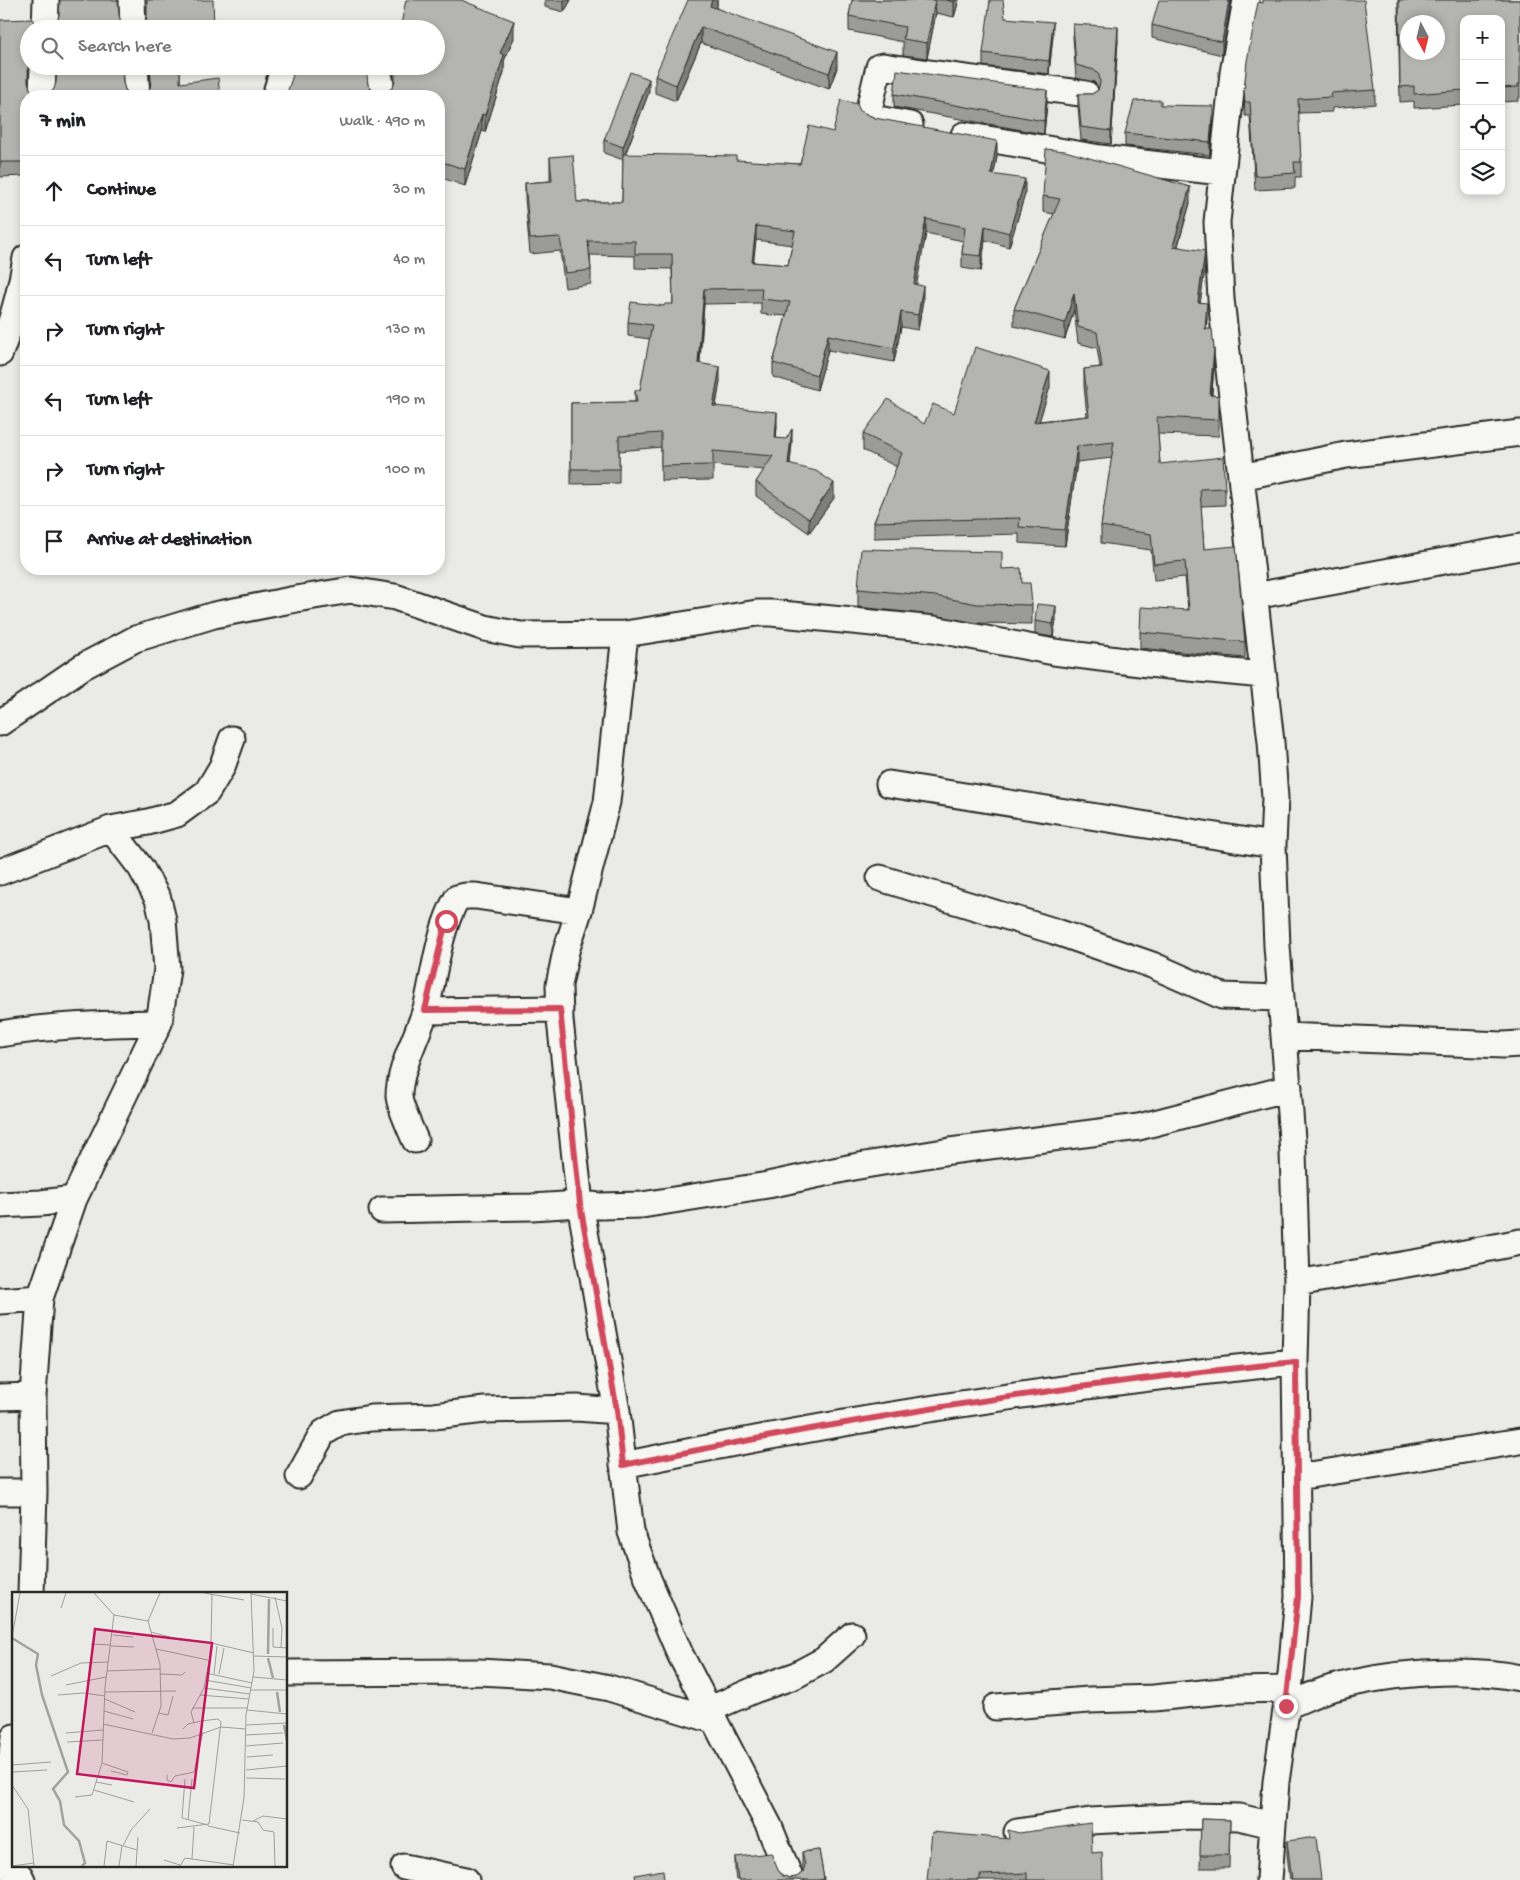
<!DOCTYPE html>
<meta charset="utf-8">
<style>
:root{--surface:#fff;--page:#f6f6f6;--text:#202124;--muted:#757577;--line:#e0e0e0}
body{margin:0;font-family:"Gochi Hand",sans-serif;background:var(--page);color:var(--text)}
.controls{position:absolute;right:15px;top:15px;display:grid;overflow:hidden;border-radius:10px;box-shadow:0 2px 8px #0003}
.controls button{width:45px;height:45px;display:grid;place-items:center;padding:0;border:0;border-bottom:1px solid var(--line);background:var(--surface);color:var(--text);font:25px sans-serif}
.compass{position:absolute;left:1400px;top:15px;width:45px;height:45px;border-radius:50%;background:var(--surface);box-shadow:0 2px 8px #0003;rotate:173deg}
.stop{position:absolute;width:15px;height:15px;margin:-11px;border:4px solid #d1495b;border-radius:50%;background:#fff}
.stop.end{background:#d1495b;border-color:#fff;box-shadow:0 1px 5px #0008}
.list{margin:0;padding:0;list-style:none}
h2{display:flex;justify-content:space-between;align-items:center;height:65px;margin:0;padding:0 20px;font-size:21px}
h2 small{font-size:16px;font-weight:400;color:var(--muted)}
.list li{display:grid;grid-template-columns:32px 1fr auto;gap:15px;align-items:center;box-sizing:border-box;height:70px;padding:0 20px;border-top:1px solid var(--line)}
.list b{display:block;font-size:19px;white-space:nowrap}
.list em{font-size:16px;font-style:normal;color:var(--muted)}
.icon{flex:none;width:28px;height:28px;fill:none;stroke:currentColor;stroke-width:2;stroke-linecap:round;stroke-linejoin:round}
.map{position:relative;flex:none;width:1520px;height:1880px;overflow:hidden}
.search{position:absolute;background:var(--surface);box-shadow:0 2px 8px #0003;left:20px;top:20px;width:425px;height:55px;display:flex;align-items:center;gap:12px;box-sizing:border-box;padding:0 18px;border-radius:28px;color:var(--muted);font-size:19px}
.panel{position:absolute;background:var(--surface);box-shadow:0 2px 8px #0003;left:20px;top:90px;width:425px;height:485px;border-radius:20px}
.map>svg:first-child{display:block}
</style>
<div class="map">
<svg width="1520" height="1880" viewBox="0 0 1520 1880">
<rect width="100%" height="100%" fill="#eaeae6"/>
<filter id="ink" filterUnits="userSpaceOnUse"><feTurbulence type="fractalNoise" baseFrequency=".02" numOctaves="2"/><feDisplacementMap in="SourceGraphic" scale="10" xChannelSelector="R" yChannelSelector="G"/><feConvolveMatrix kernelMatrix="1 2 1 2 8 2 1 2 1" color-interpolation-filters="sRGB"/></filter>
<g filter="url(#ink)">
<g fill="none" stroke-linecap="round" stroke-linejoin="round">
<defs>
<path id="minor" d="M 132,0 L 133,29
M 1246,0 L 1233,73 L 1217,222 L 1221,299 L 1271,742 L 1275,798 L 1273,845 L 1277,946 L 1293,1152 L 1297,1283 L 1295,1362 L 1298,1597 L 1291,1674 L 1276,1782 L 1269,1880
M 45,29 L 46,0
M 135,66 L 137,96
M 374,66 C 381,75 382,85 381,96
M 42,96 L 43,66
M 275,96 L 284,66
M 910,125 L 878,119 L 871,116 L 869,109 L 879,67 L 883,66 C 951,77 1018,84 1086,94
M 964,135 L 1100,158 L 1221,172
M 0,353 C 12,322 21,291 26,258
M 1241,477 L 1346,455 L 1520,433
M 1255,596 L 1520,547
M 625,634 L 607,802 L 579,911 L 566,951 L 559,985 L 560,1020 L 580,1204 L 617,1411 L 631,1532 L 648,1579 L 680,1654 L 769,1826 L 791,1880
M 0,723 L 82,667 L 135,639 L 214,615 L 296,599 L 351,590 L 395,597 L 485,628 L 520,635 L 625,634 L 757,613 L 771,613 L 934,629 L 1054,652 L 1148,664 L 1263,675
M 889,784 L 1273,845
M 0,872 L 111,829 L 148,822 L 177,814 L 207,792 L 222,767 L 232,739
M 880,878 L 1054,931 L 1152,965 L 1222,996 L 1281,998
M 425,1011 L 560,1009
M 0,1034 C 53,1025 105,1024 159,1023
M 1284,1036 L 1503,1045 L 1520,1044
M 415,1140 C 411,1130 399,1105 399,1096 C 399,1069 418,1035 426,1009 C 435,972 438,932 457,898 L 466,896 L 476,896 L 579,911
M 0,1205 L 41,1203 L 74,1199
M 382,1210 L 532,1207 L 580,1204 L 600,1206 L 642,1205 L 768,1185 L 853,1167 L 950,1151 L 1139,1127 L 1289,1088
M 1297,1283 L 1430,1260 L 1520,1242
M 0,1301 L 40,1298
M 0,1397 L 33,1396
M 623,1465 C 845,1419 1070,1384 1295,1362
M 299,1476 L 323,1433 L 340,1423 L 371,1418 L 434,1416 L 485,1410 L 577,1408 L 617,1411
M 1298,1477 L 1520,1441
M 0,1492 L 34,1492
M 31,1594 L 34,1492 L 33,1396 L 40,1298 L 74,1199 L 159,1023 L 167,969 L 163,920 L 158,899 L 141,868 L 111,829
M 286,1673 L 479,1672 L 550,1676 L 609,1688 L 713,1720
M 1286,1706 C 1300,1701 1315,1693 1329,1689 C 1384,1673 1465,1666 1520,1678
M 996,1707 L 1089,1700 L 1154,1698 L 1232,1690 L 1289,1689
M 710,1709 L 754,1690 L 794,1676 L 824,1660 L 852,1635
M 1017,1832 L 1090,1821 L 1192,1816 L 1239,1817 L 1272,1825
M 0,1847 L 14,1737
M 0,1860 L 20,1876 L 22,1880
M 404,1867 L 466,1880"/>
</defs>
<!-- minor casing -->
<use href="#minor" stroke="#2b2b2b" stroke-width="29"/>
<!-- minor -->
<use href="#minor" stroke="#f6f6f2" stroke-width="25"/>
</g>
<!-- wall -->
<path fill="#9b9b98" stroke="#2b2b2b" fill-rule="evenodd" d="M 545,0 L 571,0 L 564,12 L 545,7 Z
M 717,0 L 717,6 L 716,8 L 837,68 L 829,89 L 701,43 L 676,101 L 655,93 L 655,76 Z
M 852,0 L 959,0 L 954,17 L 936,13 L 927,58 L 903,55 L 903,42 L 849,31 L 849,16 Z
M 1231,0 L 1222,55 L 1152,38 L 1152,25 Z
M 1398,0 L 1520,0 L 1520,98 L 1518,98 L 1518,101 L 1501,102 L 1501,19 L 1464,19 L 1464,105 L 1414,108 L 1414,101 L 1400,102 Z
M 1263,3 L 1375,90 L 1375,104 L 1332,108 L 1332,112 L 1298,113 L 1301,162 L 1301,177 L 1295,177 L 1295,188 L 1255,190 L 1250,116 L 1245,116 L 1244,90 Z
M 1005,18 L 1053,35 L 1049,74 L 983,66 L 983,53 Z
M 0,20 L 38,27 L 29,29 L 28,83 L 30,89 L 34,94 L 41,96 L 123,83 L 125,90 L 131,95 L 138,96 L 145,94 L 150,88 L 151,85 L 149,66 L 180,66 L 180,83 L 220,96 L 26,96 L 26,176 L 0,177 Z
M 401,24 L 514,38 L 504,61 L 504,72 L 485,132 L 482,131 L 465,186 L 439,177 L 439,96 L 286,96 L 368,85 L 373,91 L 380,93 L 387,92 L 393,87 L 436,29 L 401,29 Z
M 1073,24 L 1118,40 L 1111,144 L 1081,140 L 1078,107 L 1078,94 L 1092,94 L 1098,90 L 1098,87 L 1094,82 L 1076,78 L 1073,36 Z
M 649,92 L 625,155 L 800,164 L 833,132 L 860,111 L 875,118 L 997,156 L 994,174 L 1025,194 L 1009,247 L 985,240 L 981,271 L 962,268 L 962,254 L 963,241 L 926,233 L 916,284 L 923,300 L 918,330 L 901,327 L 894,362 L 828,350 L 817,390 L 773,377 L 773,363 L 786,316 L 761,314 L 761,303 L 704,304 L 700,363 L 720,381 L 716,406 L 777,426 L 776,438 L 792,443 L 790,464 L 834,498 L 809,533 L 756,496 L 756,482 L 764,470 L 713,465 L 713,480 L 661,481 L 661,447 L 619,451 L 619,483 L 571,484 L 571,403 L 635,402 L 635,390 L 640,390 L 650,339 L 628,336 L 628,322 L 664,306 L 673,304 L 672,269 L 635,268 L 635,256 L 590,255 L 591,270 L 591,284 L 565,288 L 560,251 L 530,254 L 525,198 L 525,183 L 550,181 L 550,157 L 577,202 L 622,202 L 623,160 L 604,153 L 604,140 ZM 756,240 L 792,245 L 788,265 L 753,262 Z
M 894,94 L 1047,103 L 1044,134 L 894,107 Z
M 1161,105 L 1213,119 L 1210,155 L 1125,146 L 1125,133 Z
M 1043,196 L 1190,203 L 1178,246 L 1205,267 L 1200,303 L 1207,319 L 1206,329 L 1214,365 L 1212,395 L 1219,396 L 1219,436 L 1158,434 L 1160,464 L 1225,488 L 1225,505 L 1201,506 L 1204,549 L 1245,642 L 1245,658 L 1140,648 L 1140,632 L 1188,610 L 1185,577 L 1154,580 L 1151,550 L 1101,543 L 1101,526 L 1112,458 L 1077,462 L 1065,546 L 1019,543 L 1019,534 L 874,538 L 874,522 L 897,467 L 863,450 L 863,434 L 924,424 L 954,413 L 1050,387 L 1039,421 L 1087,416 L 1084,386 L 1084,369 L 1100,367 L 1097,348 L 1078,343 L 1074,310 L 1065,339 L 1014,326 L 1014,309 L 1054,214 L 1043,212 Z
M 1002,569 L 1022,583 L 1032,605 L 1032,624 L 977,623 L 935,615 L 858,607 L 858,589 Z
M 1056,619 L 1053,637 L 1035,634 L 1035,621 Z
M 1201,1819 L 1230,1820 L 1229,1868 L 1200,1868 Z
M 1287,1841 L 1321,1880 L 1290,1880 L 1287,1854 Z
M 819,1850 L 824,1880 L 736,1880 L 735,1873 L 735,1857 L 778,1870 L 783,1876 L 790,1878 L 797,1877 L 803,1872 L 802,1868 L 802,1852 Z
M 1092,1853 L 1103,1880 L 927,1880 Z"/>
<!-- shaded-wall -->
<path fill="#7e7e7c" stroke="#2b2b2b" d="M 564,0 L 571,0 L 564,12 Z
M 712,0 L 717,0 L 717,6 L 710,22 L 710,6 Z
M 935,0 L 936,13 L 927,58 L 927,43 Z
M 955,0 L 959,0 L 954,17 L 954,2 Z
M 1229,0 L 1231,0 L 1222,55 L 1222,42 Z
M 514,21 L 514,38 L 504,61 L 504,72 L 485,132 L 485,115 L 500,53 Z
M 1053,22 L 1053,35 L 1049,74 L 1049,61 Z
M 701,27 L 701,43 L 676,101 L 676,85 Z
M 1118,27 L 1118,40 L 1111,144 L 1111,131 Z
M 837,52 L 837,68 L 829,89 L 829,73 Z
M 649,79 L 649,92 L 623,160 L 623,147 Z
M 1047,90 L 1047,103 L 1044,134 L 1044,121 Z
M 1213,106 L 1213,119 L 1210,155 L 1210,142 Z
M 482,114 L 482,131 L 465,186 L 465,169 Z
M 997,141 L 997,156 L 991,189 L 991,174 Z
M 1025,179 L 1025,194 L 1009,247 L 1009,233 Z
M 1190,187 L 1190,203 L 1173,262 L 1173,246 Z
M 926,219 L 926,233 L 914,299 L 914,284 Z
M 756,226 L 756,240 L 752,276 L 752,262 Z
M 985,226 L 985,240 L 981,271 L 981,256 Z
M 1205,251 L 1205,267 L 1198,319 L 1198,302 Z
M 923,286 L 923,300 L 918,330 L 918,315 Z
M 704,289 L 704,304 L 698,377 L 698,363 Z
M 1074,293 L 1074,310 L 1065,339 L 1065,323 Z
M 1207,303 L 1207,319 L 1205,345 L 1205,329 Z
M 901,312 L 901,327 L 894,362 L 894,348 Z
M 828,335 L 828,350 L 817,390 L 817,375 Z
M 1214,348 L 1214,365 L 1210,411 L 1210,395 Z
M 720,367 L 720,381 L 713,420 L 713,406 Z
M 1050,371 L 1050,387 L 1034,438 L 1034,422 Z
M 777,412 L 777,426 L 775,452 L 775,438 Z
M 792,429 L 792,443 L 788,479 L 788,464 Z
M 1077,446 L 1077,462 L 1065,546 L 1065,530 Z
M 834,483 L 834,498 L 809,533 L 809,519 Z
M 1056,606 L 1056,619 L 1053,637 L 1053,624 Z"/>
<!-- building -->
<path fill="#b4b4b1" stroke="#2b2b2b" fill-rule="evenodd" d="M 60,0 L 118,0 L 119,15 L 121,23 L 127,28 L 131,29 L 47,29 L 52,27 L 57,22 L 59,15 Z
M 147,0 L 213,0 L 214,29 L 135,29 L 140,27 L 146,21 L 147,14 Z
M 406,0 L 461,0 L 514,21 L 500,53 L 504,55 L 485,115 L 482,114 L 465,169 L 439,161 L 439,96 L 368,96 L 364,95 L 364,96 L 286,96 L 296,66 L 366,66 L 368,85 L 373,91 L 380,93 L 387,92 L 393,87 L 395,80 L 395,66 L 436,66 L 436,29 L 405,29 L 406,25 L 401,24 Z
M 688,0 L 712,0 L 710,6 L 837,52 L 829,73 L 701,27 L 676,85 L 655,76 Z
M 852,0 L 935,0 L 927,43 L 903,39 L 905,27 L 849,16 Z
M 946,0 L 955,0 L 954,2 Z
M 990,0 L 1003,0 L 1005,18 L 1053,22 L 1049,61 L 983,53 Z
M 1159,0 L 1229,0 L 1222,42 L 1152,25 Z
M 1263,0 L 1364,0 L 1375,90 L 1331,93 L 1332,97 L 1298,99 L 1301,162 L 1294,162 L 1295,173 L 1255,176 L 1250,102 L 1245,102 L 1244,90 L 1247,61 L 1258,2 L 1263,3 Z
M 1399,0 L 1520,0 L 1520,84 L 1518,84 L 1518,87 L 1501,88 L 1501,19 L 1464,19 L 1464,90 L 1414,94 L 1414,86 L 1400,87 ZM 1408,22 L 1438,22 L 1438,52 L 1408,52 Z
M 32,19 L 38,27 L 43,29 L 29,29 L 28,81 L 30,89 L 34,94 L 41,96 L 49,94 L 54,89 L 56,82 L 57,66 L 122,66 L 123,83 L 125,90 L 131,95 L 138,96 L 145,94 L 150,88 L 151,81 L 150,66 L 180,66 L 180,83 L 218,78 L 220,96 L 26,96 L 26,162 L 0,162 L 0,20 Z
M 1073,24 L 1118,27 L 1111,131 L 1081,127 L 1078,94 L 1092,94 L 1098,90 L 1100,83 L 1099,75 L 1094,70 L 1076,65 Z
M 897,70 L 1047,90 L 1044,121 L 894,94 Z
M 630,72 L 649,79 L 623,147 L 604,140 Z
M 841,100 L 857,104 L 860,111 L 875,118 L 997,141 L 991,174 L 1025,179 L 1009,233 L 985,226 L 981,256 L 962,254 L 965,227 L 926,219 L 914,284 L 923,286 L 918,315 L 901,312 L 894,348 L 828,335 L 817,375 L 773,363 L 790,302 L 761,299 L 762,288 L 704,289 L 698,363 L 720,367 L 713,406 L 777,412 L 775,438 L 786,439 L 792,429 L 788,464 L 816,471 L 834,483 L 809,519 L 756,482 L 773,456 L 713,451 L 713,465 L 661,466 L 661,433 L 619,436 L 619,469 L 571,469 L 571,403 L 637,402 L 635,390 L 640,390 L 652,325 L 628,322 L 631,302 L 664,306 L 665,304 L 673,304 L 672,254 L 635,254 L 635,241 L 588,241 L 591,270 L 565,273 L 560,237 L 530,239 L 525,183 L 552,181 L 550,157 L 573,155 L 577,202 L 622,202 L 623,154 L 736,156 L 736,160 L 800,164 L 809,126 L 833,132 ZM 756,226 L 795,231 L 788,265 L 752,262 Z
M 1161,100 L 1161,105 L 1213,106 L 1210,142 L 1125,133 L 1134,101 Z
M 1046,149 L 1065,151 L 1190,187 L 1173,246 L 1205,251 L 1198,302 L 1207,303 L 1205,329 L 1212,329 L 1214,348 L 1210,395 L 1219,396 L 1219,420 L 1157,417 L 1160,464 L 1223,457 L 1225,488 L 1200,489 L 1204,549 L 1236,546 L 1245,642 L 1140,632 L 1141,607 L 1189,610 L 1185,561 L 1154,564 L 1151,534 L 1101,526 L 1114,442 L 1077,446 L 1065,530 L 1019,527 L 1020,518 L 874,522 L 902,453 L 863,434 L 888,399 L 924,424 L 933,404 L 954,413 L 975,347 L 1050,371 L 1034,422 L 1089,416 L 1084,369 L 1102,367 L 1097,332 L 1078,327 L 1074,293 L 1065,323 L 1014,309 L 1060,199 L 1043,196 Z
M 861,549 L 1002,552 L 1002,569 L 1021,568 L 1022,583 L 1030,583 L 1032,605 L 977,604 L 935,596 L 858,589 Z
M 1037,604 L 1056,606 L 1053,624 L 1035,621 Z
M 1201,1819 L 1230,1820 L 1229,1855 L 1200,1855 Z
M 1091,1823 L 1092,1853 L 1102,1852 L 1103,1880 L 1027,1880 L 1027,1873 L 980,1875 L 980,1880 L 927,1880 L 932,1832 L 1009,1839 L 1008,1830 L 1019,1833 Z
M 1316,1837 L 1321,1880 L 1292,1880 L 1287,1841 Z
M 819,1850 L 824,1879 L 818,1880 L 738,1880 L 735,1857 L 771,1853 L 778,1870 L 783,1876 L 790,1878 L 797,1877 L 803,1872 L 805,1865 L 802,1852 Z
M 663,1870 L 664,1880 L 636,1880 L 635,1875 Z"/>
</g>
<g fill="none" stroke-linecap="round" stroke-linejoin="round" filter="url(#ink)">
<!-- route -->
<path stroke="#d1495b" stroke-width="6" d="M 446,921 L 425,1010 L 560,1009 L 580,1204 L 617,1410 L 623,1465 C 845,1419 1070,1384 1296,1362 L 1298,1597 L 1286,1706"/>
</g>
<!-- overview -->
<g transform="translate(12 1592)">
<rect width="275" height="275" fill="#eaeae6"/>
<path fill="none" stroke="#a1a19e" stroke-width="2.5" d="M 0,46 L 26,62 L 24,73 L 30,103 L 56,180 L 41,197 L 48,209 L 52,233 L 67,249 L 73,271 L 70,274M 256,62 L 257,7M 256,66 L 261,86M 265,100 L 268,120M 272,133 L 275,148"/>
<path fill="none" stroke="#9e9e9b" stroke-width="1" d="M 82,1 L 102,23 L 136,29M 192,1 L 232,8M 200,2 L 199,51 L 242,61M 239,2 L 275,9M 263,5 L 270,36 L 269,56M 49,16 L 54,1M 261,36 L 261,55 L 275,56M 139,40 L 169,48M 101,43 L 121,45M 79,52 L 99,53M 99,54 L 122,55M 144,57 L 196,68M 242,64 L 275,65M 95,79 L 148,77M 194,81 L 240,91M 148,82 L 170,83 L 173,80M 202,82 L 205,54M 207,82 L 212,56M 0,83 L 0,45 L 8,1M 39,84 L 69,71 L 96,70M 241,85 L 275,88M 193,88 L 239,96M 54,93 L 94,85M 192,96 L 238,102M 239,98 L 275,98M 93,100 L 164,99M 46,103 L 72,101 L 93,104M 188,103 L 237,107M 93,107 L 123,120M 180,116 L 235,116M 235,118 L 275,122M 92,119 L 121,127M 146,121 L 156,123 L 161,104M 182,131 L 179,120 L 192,96 L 200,53M 91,132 L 161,147 L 178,146 L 209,135 L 234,137M 234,133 L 275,131M 54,141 L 91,138M 140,141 L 149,114 L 148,72 L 136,29 L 148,1M 234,143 L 271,141M 55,150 L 91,148M 234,154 L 271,151M 235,165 L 261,163M 90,171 L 116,180 L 115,183 L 99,179M 0,173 L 39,170M 234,178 L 275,174M 0,180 L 35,178M 155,183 L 155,188 L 159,190 L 163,184 L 182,180 L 191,140M 234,186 L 273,187M 173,187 L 170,226 L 196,233M 84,190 L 100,193M 0,193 L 16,217 L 22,274M 82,198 L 122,210M 63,205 L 80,203 L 90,171 L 93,95 L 102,23M 176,228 L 180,187M 230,228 L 246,230 L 251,238 L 262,240 L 263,274M 241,229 L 251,224 L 275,227M 196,234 L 228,241M 165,236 L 197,232 L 209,130 L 206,127 L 189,129 L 176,132 L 171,137M 111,254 L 119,238 L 138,217M 180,267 L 182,235M 152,268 L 168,273M 0,274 L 22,271M 92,274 L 95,249 L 125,258M 107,274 L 110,254M 124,274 L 126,245M 168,274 L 173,266 L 222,273M 221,274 L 232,206 L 234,123 L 242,79 L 239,1"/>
<path fill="#c2185b" fill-opacity="0.15" stroke="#c2185b" stroke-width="2.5" d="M 83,37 L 200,51 L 182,196 L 65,182 Z"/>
<rect width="275" height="275" fill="none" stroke="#2b2b2b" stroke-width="2.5"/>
</g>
</svg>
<div class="controls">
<button>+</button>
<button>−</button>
<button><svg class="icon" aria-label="locate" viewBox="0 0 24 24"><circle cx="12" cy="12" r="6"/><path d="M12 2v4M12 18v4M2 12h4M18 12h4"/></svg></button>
<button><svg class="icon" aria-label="layers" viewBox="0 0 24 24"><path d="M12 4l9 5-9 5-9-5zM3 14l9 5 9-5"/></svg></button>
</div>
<svg class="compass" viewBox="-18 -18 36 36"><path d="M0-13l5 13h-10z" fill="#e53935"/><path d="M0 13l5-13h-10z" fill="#757577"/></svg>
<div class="stop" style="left:446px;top:921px"></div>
<div class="stop end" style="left:1286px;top:1706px"></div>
<div class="search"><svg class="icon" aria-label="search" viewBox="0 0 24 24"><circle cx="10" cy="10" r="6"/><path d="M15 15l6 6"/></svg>Search here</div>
<section class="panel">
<h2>7 min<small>Walk · 490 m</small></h2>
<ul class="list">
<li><svg class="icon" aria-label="ahead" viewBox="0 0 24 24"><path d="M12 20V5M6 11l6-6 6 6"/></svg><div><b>Continue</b></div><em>30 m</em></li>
<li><svg class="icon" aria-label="left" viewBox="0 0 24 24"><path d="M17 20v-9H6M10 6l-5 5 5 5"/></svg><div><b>Turn left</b></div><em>40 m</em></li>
<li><svg class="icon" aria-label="right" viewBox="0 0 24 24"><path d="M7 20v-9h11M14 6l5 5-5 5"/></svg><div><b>Turn right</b></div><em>130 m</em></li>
<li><svg class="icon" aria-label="left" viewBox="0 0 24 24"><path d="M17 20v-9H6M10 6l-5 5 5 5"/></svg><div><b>Turn left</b></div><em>190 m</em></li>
<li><svg class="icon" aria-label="right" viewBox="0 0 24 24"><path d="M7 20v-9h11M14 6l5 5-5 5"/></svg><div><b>Turn right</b></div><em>100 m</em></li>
<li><svg class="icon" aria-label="arrive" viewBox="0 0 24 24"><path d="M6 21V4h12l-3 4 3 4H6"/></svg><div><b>Arrive at destination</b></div></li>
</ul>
</section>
</div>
